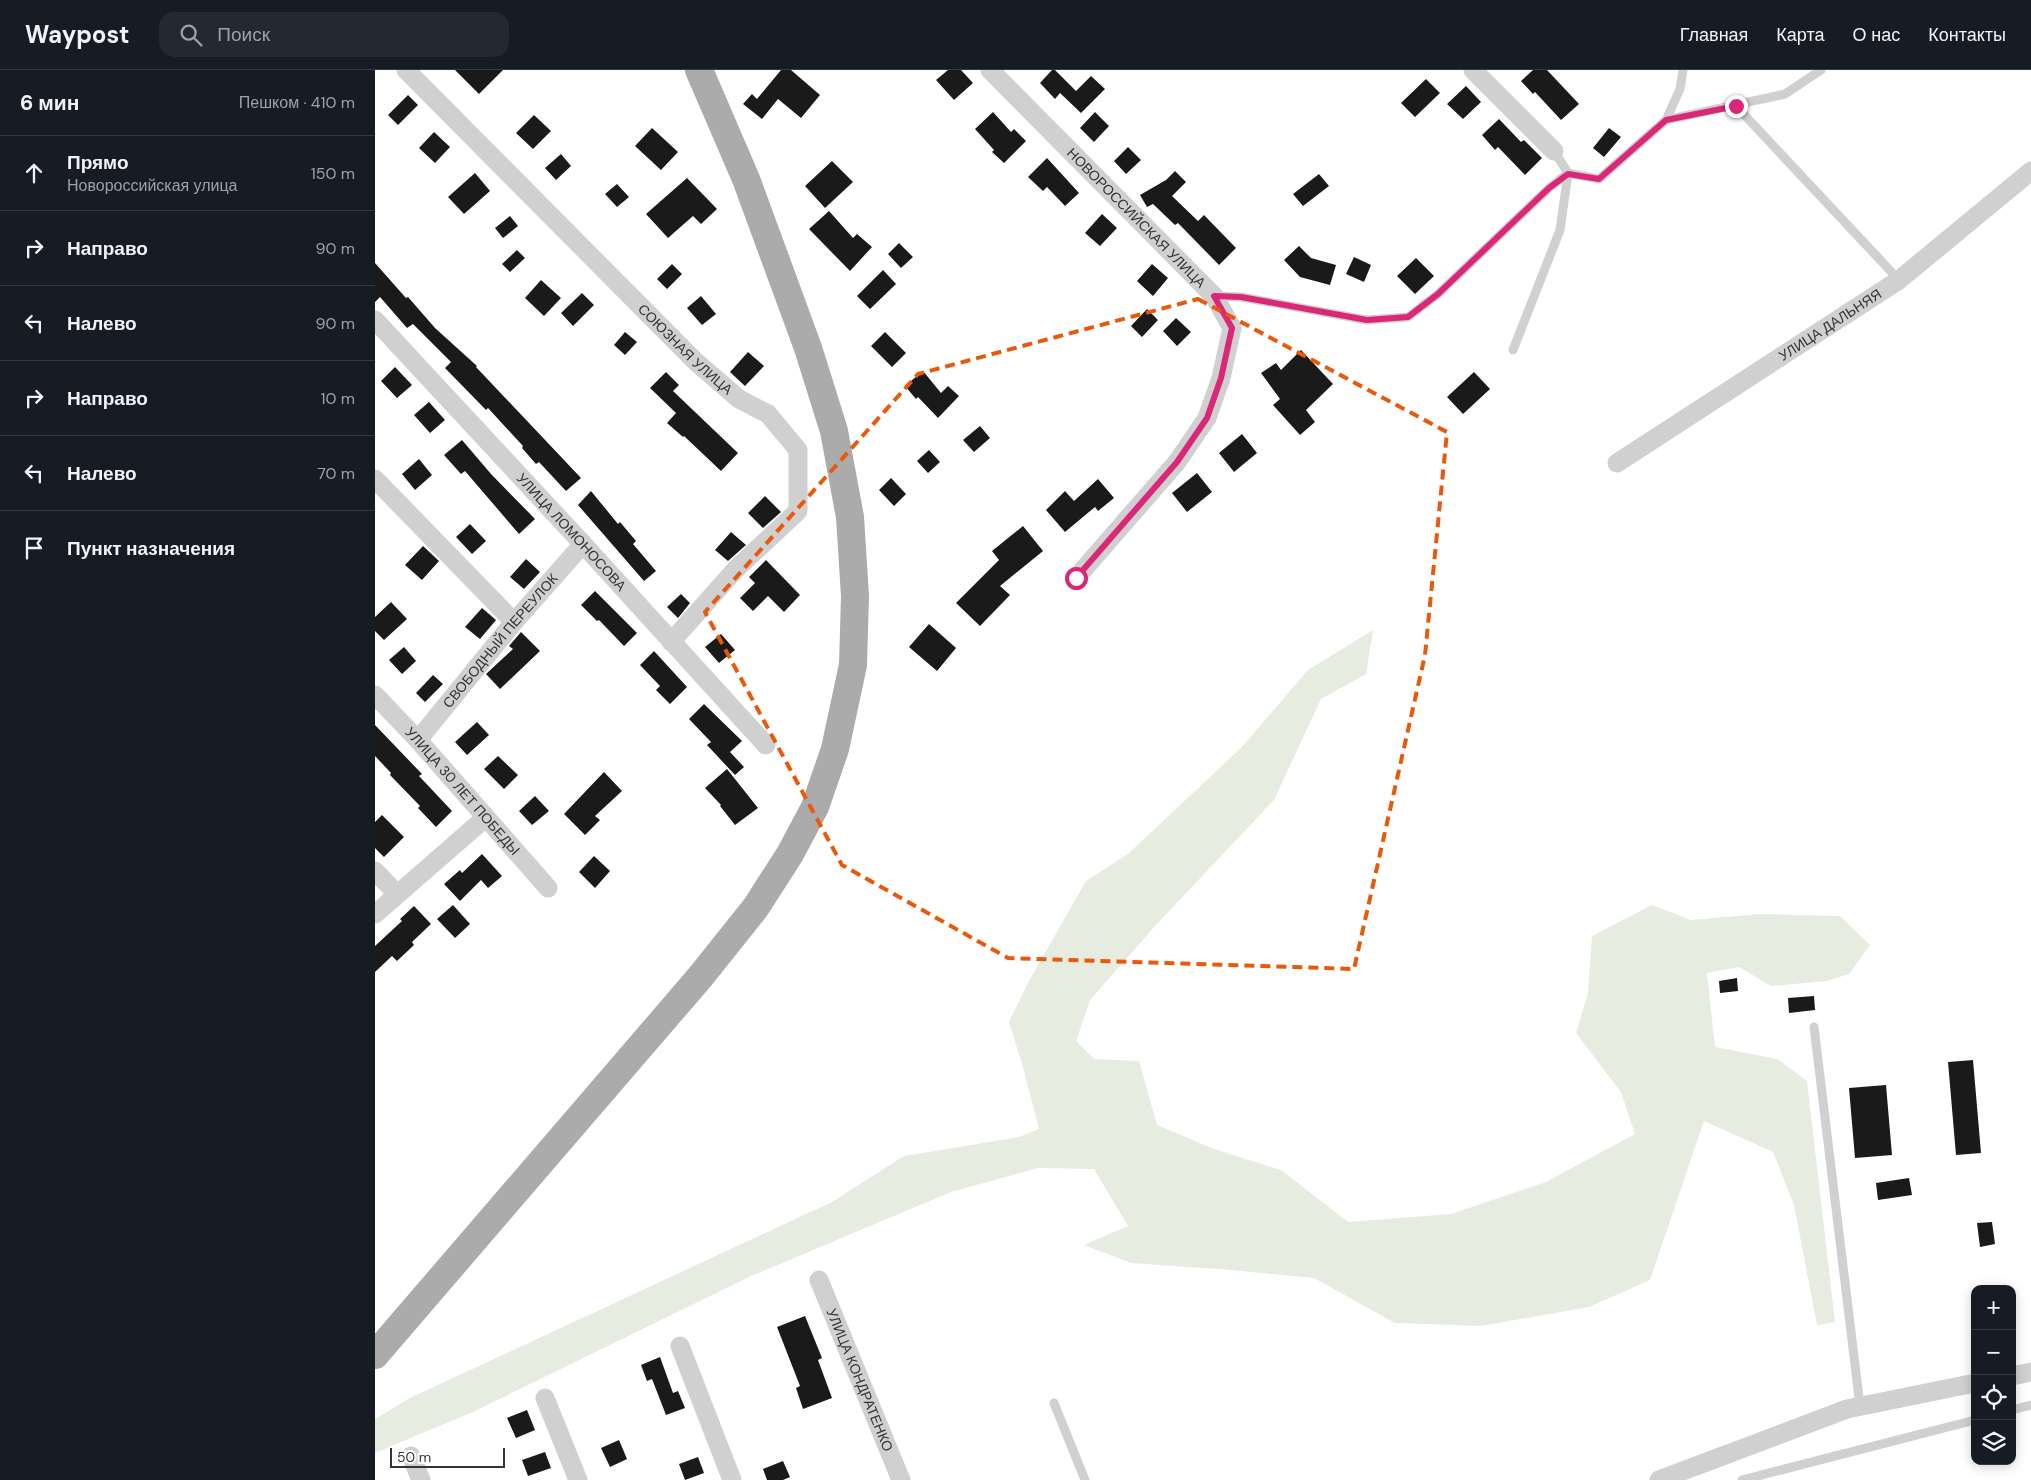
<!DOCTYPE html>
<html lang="ru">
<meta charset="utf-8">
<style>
:root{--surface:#171b24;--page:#242831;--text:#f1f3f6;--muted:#9ea1a6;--line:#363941}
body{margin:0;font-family:"DM Sans",sans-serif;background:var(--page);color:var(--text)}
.controls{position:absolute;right:15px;bottom:15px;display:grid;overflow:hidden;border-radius:10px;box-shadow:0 2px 12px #0003}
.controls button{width:45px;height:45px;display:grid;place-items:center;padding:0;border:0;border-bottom:1px solid var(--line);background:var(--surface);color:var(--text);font:25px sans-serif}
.scale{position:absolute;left:15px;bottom:12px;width:115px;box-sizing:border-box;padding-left:5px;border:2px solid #333;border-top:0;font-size:14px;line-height:18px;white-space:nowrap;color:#333;-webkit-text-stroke:4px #fff;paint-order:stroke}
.stop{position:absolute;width:15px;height:15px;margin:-11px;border:4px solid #db2777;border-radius:50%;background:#fff}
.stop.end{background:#db2777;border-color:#fff;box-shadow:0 1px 5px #0008}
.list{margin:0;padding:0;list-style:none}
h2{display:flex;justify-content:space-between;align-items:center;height:65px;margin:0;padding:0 20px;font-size:21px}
h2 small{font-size:16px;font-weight:400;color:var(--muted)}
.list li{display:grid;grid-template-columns:32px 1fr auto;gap:15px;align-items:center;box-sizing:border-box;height:75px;padding:0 20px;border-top:1px solid var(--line)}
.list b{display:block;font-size:19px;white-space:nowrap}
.list p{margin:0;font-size:16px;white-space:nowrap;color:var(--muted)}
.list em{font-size:16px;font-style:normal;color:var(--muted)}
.icon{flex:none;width:28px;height:28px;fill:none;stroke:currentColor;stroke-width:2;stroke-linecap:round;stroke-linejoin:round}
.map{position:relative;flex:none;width:1656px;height:1410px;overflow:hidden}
header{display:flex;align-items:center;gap:30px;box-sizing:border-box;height:70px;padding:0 25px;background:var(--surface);border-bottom:1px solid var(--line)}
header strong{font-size:24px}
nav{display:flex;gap:28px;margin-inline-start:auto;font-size:18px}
.search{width:350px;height:45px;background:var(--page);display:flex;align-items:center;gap:12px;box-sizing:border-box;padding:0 18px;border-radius:15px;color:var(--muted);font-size:19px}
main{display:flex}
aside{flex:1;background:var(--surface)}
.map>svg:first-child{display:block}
</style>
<header>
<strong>Waypost</strong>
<div class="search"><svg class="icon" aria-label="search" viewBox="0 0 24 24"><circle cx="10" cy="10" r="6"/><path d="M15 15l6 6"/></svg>Поиск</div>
<nav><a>Главная</a><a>Карта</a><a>О нас</a><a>Контакты</a></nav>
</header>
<main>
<aside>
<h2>6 мин<small>Пешком · 410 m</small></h2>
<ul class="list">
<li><svg class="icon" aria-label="ahead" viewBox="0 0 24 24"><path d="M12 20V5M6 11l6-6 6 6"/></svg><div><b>Прямо</b><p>Новороссийская улица</p></div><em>150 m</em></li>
<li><svg class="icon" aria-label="right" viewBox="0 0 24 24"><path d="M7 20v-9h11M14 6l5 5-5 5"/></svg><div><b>Направо</b></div><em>90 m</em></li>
<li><svg class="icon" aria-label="left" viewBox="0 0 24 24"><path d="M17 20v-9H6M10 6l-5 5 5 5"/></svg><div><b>Налево</b></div><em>90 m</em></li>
<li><svg class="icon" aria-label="right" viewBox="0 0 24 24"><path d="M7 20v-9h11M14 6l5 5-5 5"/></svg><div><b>Направо</b></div><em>10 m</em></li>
<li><svg class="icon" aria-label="left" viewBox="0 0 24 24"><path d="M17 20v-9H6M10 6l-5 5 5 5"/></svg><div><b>Налево</b></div><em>70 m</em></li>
<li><svg class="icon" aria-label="arrive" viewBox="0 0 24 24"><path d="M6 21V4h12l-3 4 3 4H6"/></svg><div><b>Пункт назначения</b></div></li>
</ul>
</aside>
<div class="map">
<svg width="1656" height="1410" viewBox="0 0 1656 1410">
<rect width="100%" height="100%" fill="#fff"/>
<!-- green -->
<path fill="#e6ecdf" d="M 998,560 L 991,604 L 946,629 L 899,730 L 781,855 L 715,930 L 701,971 L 719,989 L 764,991 L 782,1055 L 839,1079 L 906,1100 L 973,1152 L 1076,1144 L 1171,1112 L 1260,1064 L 1246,1022 L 1201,963 L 1213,923 L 1217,866 L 1277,835 L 1316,850 L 1384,844 L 1465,846 L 1495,875 L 1474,904 L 1452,911 L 1396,916 L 1364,897 L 1332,903 L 1340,977 L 1402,989 L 1432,1011 L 1460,1252 L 1442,1255 L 1419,1135 L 1398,1082 L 1329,1051 L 1275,1210 L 1214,1237 L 1106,1256 L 1020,1253 L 939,1208 L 844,1199 L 756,1193 L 709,1175 L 753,1156 L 719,1099 L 663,1098 L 576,1122 L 376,1206 L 100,1341 L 0,1383 L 0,1349 L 35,1328 L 457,1132 L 529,1086 L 644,1067 L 664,1059 L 648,997 L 634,952 L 654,911 L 711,811 L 753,784 L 867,677 L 933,600 Z"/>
<!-- building -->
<path fill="#1a1a1a" d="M 80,0 L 128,0 L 104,24 Z
M 406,0 L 416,0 L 445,25 L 426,48 L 403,29 L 387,49 L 368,34 L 377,24 L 382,29 Z
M 573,0 L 586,0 L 598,13 L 579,30 L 561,10 Z
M 677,0 L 680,0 L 701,21 L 716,6 L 730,19 L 706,43 L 685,23 L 680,29 L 665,13 Z
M 1158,0 L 1172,0 L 1204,34 L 1186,50 L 1160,22 L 1158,24 L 1146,11 Z
M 1051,9 L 1065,23 L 1040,47 L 1026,33 Z
M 1091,16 L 1106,32 L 1088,49 L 1072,34 Z
M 33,25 L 43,35 L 23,55 L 13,45 Z
M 618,42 L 636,62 L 639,59 L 651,71 L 629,93 L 617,82 L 619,80 L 600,59 Z
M 720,42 L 734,56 L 719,72 L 705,58 Z
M 159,45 L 176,61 L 158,79 L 141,63 Z
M 1124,49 L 1146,72 L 1149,70 L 1167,88 L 1150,105 L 1123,77 L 1120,80 L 1107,65 Z
M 277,58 L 303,82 L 286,100 L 260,76 Z
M 1234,58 L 1246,67 L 1229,87 L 1218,78 Z
M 59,62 L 75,77 L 60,93 L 44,78 Z
M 753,77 L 766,90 L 751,104 L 739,91 Z
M 186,84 L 196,96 L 181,110 L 170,98 Z
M 672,88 L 704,123 L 690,136 L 672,117 L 668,121 L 653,107 Z
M 457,91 L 478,112 L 450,138 L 430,116 Z
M 800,101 L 811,112 L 797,126 L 823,151 L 829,145 L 861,178 L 844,195 L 803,153 L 800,155 L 778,134 L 772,137 L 765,125 L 791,110 Z
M 100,103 L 115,121 L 89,144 L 73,127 Z
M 944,104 L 954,116 L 928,136 L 918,124 Z
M 312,108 L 342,139 L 326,154 L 318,146 L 293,168 L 271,144 Z
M 242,114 L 254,127 L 242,137 L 230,124 Z
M 454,141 L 478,168 L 482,164 L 497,177 L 475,201 L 434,159 Z
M 727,144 L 742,158 L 725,176 L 710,163 Z
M 135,146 L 143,156 L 128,168 L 120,158 Z
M 524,173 L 538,187 L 526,198 L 513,184 Z
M 924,176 L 936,188 L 961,195 L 955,215 L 925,207 L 909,190 Z
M 142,180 L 150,188 L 135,202 L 127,194 Z
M 979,187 L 996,195 L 989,212 L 971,204 Z
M 1041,188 L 1059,206 L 1040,224 L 1022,206 Z
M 0,193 L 31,228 L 33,227 L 60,258 L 102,296 L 101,297 L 206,408 L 191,421 L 164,392 L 161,394 L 147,378 L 148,376 L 113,338 L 111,340 L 70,298 L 76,292 L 38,254 L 32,258 L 5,227 L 0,232 Z
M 297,194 L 307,204 L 292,219 L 282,209 Z
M 777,194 L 793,208 L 778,226 L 762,211 Z
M 508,200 L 521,214 L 495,239 L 482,226 Z
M 166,210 L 186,228 L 169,246 L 150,228 Z
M 207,223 L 219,235 L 198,256 L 186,243 Z
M 326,226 L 341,244 L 327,255 L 312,238 Z
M 772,239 L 783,250 L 767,267 L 756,256 Z
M 801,248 L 816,262 L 802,276 L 788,261 Z
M 250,262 L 262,272 L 250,285 L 239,275 Z
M 510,262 L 531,283 L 517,297 L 496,276 Z
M 926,280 L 958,314 L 931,340 L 940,352 L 925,365 L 898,335 L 905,329 L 886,303 L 901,293 L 906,300 Z
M 373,282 L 389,296 L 370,316 L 355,302 Z
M 20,297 L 37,315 L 22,328 L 6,311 Z
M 548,301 L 566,323 L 573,316 L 584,326 L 563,348 L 543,327 L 541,329 L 530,316 Z
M 291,302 L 304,315 L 298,321 L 363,383 L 346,401 L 309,366 L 308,367 L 292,353 L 301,343 L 275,318 Z
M 1099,302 L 1115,319 L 1088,344 L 1072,327 Z
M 54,332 L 70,350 L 55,363 L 39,345 Z
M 605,356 L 615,368 L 599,382 L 588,370 Z
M 867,364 L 882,383 L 859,402 L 844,383 Z
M 87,370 L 116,404 L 160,449 L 144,464 L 90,401 L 86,404 L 69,385 Z
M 554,380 L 565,392 L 553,403 L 542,391 Z
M 44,389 L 57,405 L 40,420 L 27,404 Z
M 822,403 L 837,422 L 812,442 L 797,423 Z
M 516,408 L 531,424 L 519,436 L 504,420 Z
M 723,409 L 739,428 L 723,441 L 720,437 L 690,462 L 671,440 L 690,421 L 699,431 Z
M 216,421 L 243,454 L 245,452 L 261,471 L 258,474 L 281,501 L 269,511 L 203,435 Z
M 390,426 L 406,442 L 388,458 L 373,443 Z
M 95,454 L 111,471 L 97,484 L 81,467 Z
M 648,456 L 668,481 L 625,516 L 635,525 L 605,556 L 581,533 L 624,490 L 617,481 Z
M 356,462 L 371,475 L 353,491 L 340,480 Z
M 48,476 L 64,491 L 47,510 L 30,495 Z
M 151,489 L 165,502 L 149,519 L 135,507 Z
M 391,490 L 425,525 L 409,542 L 393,526 L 378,541 L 365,528 L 380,513 L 374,507 Z
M 220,521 L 262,563 L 249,576 L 224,550 L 222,551 L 206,535 Z
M 306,524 L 315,533 L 303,548 L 292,537 Z
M 16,532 L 32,549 L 9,570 L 0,561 L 0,547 Z
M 107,538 L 121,550 L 105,569 L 90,557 Z
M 554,554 L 581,578 L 562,601 L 534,577 Z
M 146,562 L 165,581 L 125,619 L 111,604 L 138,579 L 134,576 Z
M 346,564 L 360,580 L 344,593 L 330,577 Z
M 29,577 L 41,591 L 27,604 L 14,590 Z
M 279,581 L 312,617 L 295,634 L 281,620 L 285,616 L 265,595 Z
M 58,605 L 68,614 L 50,632 L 41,623 Z
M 329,634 L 367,671 L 355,682 L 369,697 L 360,705 L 332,675 L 336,672 L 314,649 Z
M 102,652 L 114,665 L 92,685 L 80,672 Z
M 0,655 L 47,704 L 44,706 L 77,741 L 61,757 L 43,738 L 45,736 L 15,705 L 16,703 L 0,686 Z
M 123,686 L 143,705 L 129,719 L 109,699 Z
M 352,699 L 383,738 L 360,755 L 345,736 L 346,735 L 330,718 Z
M 229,702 L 247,721 L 220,746 L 225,750 L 210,765 L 189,744 Z
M 160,726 L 174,741 L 157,755 L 144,741 Z
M 7,745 L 29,767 L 9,787 L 0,778 L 0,752 Z
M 107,784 L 127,806 L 113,818 L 106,810 L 85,831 L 69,814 L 85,800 L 87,803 Z
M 219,786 L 235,801 L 220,818 L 204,802 Z
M 78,835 L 95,854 L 80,868 L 62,849 Z
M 39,836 L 56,854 L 37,872 L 39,875 L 22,891 L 17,886 L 0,902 L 0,876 L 27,851 L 25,849 Z
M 1362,908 L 1363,921 L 1345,923 L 1344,911 Z
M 1439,926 L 1440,940 L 1414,943 L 1413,928 Z
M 1598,990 L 1606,1083 L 1581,1085 L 1573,992 Z
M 1511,1015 L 1517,1085 L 1480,1088 L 1474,1018 Z
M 1534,1108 L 1537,1125 L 1503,1130 L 1501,1113 Z
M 1617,1152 L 1620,1174 L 1605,1177 L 1602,1153 Z
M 430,1246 L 447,1288 L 443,1290 L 457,1328 L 428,1339 L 421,1318 L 425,1316 L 402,1257 Z
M 285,1287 L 298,1323 L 303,1321 L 310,1338 L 291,1345 L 277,1309 L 272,1311 L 266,1295 Z
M 152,1340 L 160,1360 L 141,1368 L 132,1348 Z
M 244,1370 L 252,1389 L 235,1397 L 226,1378 Z
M 170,1382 L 176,1398 L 153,1406 L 147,1390 Z
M 323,1387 L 329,1403 L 310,1410 L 304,1394 Z
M 408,1391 L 415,1407 L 408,1410 L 392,1410 L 388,1399 Z"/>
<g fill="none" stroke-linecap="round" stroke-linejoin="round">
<!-- lane -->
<path stroke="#d0d0d0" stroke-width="9" d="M 1361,36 L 1524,210
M 1291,50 L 1410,24 L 1446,0
M 1179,81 L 1193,103 L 1224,109 L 1291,50 L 1305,19 L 1308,0
M 839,226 L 866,227 L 992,250 L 1033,247 L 1063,224 L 1174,118 L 1193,103 L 1185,160 L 1138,280
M 1439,957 L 1485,1336
M 679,1333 L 710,1410
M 1637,1340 L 1656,1335
M 1367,1410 L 1600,1350"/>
<!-- street -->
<g stroke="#d0d0d0" stroke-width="19">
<path id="s1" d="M 31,0 L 320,291 L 364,329 L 393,344 L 423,380 L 423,441 L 360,500 L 296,572"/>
<path id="s2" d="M 615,0 L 839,226 L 857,258 L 846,308 L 832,348 L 802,392 L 701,508"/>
<path d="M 1098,0 L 1179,81"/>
<path id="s3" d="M 0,250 L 208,474 L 391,675"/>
<path id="s4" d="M 1242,393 L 1524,210 L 1656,101"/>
<path d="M 0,409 L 139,552"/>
<path id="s5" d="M 0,625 L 43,670 L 173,818"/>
<path id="s6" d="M 43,670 L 139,552 L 208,474"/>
<path d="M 0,801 L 22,824"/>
<path d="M 0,844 L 110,748"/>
<path id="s7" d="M 444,1210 L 526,1410"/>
<path d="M 305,1276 L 357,1410"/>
<path d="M 1637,1306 L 1656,1302"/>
<path d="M 170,1328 L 203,1410"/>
<path d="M 36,1386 L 46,1410"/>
<path d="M 1284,1410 L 1472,1339 L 1600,1313"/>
</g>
<!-- primary -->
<path stroke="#ababab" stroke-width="28" d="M 0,1285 L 326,906 L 381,837 L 415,784 L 440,737 L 460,679 L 478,595 L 480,526 L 475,447 L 459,361 L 433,278 L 371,109 L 324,0"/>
</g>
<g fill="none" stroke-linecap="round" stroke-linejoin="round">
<!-- route -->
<path stroke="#db2777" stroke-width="6" d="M 701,508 L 802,392 L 832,348 L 846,308 L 857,258 L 839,226 L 866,227 L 992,250 L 1033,247 L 1063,224 L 1174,118 L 1193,104 L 1224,109 L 1291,50 L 1361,36"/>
</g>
<!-- marked area -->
<path fill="none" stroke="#e8590c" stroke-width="4" stroke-dasharray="10 6" stroke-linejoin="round" d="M 823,229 L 1072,362 L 1050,585 L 979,899 L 633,888 L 467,795 L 330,542 L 543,304 Z"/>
<g text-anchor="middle" stroke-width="5" stroke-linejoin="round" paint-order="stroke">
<!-- street labels -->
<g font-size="14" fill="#333" stroke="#fff">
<text dy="5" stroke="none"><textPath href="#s2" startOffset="208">НОВОРОССИЙСКАЯ УЛИЦА</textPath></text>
<text dy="5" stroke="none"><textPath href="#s4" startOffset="254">УЛИЦА ДАЛЬНЯЯ</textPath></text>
<text dy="5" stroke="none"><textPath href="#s1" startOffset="395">СОЮЗНАЯ УЛИЦА</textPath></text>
<text dy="5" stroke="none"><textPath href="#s3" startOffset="289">УЛИЦА ЛОМОНОСОВА</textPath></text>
<text dy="5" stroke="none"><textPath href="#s6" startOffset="129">СВОБОДНЫЙ ПЕРЕУЛОК</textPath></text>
<text dy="5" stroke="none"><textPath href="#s5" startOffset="130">УЛИЦА 30 ЛЕТ ПОБЕДЫ</textPath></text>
<text dy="5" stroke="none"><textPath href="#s7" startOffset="108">УЛИЦА КОНДРАТЕНКО</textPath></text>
</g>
</g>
</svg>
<div class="controls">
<button>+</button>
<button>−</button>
<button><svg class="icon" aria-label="locate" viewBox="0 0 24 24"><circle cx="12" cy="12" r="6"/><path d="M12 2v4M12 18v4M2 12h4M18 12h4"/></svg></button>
<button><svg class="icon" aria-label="layers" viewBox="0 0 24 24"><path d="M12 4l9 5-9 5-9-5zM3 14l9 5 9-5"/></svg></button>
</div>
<div class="scale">50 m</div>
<div class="stop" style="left:701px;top:508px"></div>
<div class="stop end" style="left:1361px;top:36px"></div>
</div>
</main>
